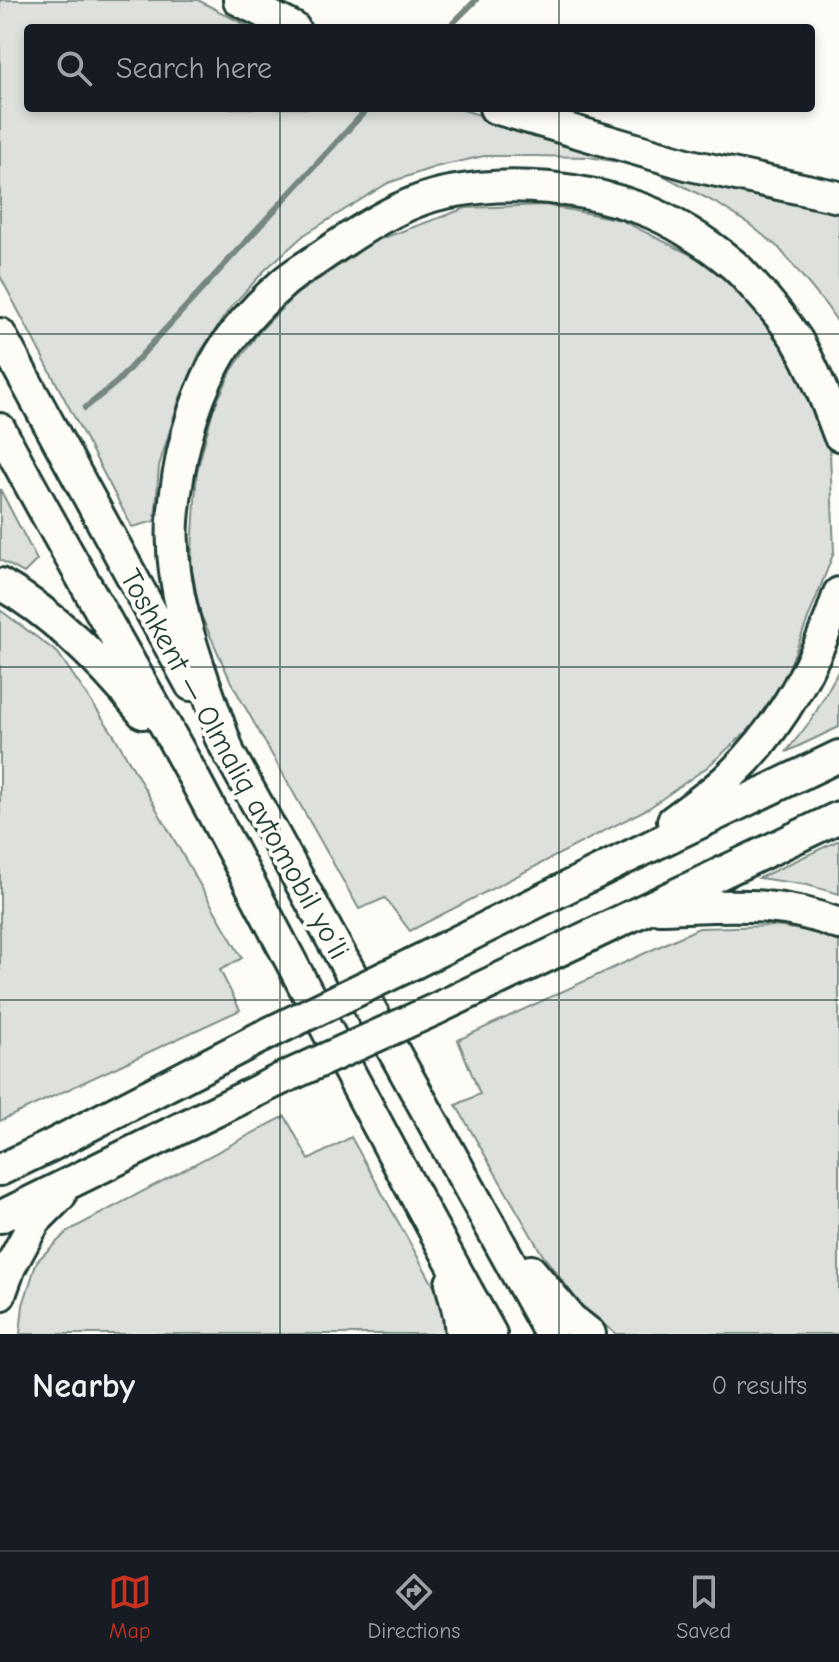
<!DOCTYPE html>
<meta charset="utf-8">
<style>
:root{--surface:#171b24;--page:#242831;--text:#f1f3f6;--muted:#9ea1a6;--line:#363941;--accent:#c8321e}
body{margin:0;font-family:"Comic Neue",sans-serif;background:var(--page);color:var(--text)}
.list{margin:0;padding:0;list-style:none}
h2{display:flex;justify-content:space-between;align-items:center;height:104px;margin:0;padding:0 32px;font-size:34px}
h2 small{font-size:26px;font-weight:400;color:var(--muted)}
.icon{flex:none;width:44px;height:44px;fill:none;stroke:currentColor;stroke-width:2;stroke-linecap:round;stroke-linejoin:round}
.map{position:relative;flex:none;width:839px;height:1334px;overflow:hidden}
.search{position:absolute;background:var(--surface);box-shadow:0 4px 12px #0003;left:24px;right:24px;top:24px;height:88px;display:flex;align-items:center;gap:20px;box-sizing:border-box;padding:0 28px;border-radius:8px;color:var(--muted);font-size:30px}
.sheet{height:216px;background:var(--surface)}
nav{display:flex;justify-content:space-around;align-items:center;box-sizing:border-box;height:112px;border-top:2px solid var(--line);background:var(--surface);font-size:22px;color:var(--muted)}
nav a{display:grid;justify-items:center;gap:4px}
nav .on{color:var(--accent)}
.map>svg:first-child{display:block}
</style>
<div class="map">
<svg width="839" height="1334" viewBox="0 0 839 1334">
<rect width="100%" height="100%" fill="#fdfcf7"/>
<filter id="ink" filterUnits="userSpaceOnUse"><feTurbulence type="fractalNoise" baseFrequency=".0125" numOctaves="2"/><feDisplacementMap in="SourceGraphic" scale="16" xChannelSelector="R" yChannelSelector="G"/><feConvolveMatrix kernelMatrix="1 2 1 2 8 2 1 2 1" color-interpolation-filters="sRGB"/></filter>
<g filter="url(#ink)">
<!-- green -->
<path fill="#dde0db" stroke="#7e8e88" stroke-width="2" d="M 0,0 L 198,0 L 251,28 L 28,28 L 28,108 L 457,108 L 647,167 L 839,210 L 839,324 L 826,305 L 779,248 L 749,224 L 718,204 L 647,167 L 589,157 L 532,156 L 484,156 L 435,167 L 388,183 L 304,235 L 266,269 L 230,308 L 199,354 L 179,400 L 159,466 L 155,521 L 132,527 L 0,276 Z
M 545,205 L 621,220 L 713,266 L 792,350 L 830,453 L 834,552 L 785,678 L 751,728 L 706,768 L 649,808 L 410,931 L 385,898 L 359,909 L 231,682 L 200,613 L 191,565 L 197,471 L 213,410 L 232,370 L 259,332 L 294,296 L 375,241 L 466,208 Z
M 0,489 L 37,560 L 24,573 L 0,560 Z
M 0,610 L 58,653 L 114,735 L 242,958 L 220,970 L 240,1010 L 0,1121 Z
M 839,670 L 839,727 L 786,752 L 812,719 Z
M 839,840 L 839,894 L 807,885 L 759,878 Z
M 773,926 L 816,932 L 839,941 L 839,1334 L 616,1334 L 584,1309 L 542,1254 L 456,1105 L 480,1094 L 458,1040 L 699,928 Z
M 285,1116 L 309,1160 L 351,1137 L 440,1297 L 446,1330 L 445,1334 L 20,1334 L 23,1305 L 37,1261 L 68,1231 Z"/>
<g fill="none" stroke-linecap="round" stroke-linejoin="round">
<!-- stream -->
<path stroke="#75877f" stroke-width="6" d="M 448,28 L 476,0
M 85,408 L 117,382 L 368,108"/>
<defs>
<path id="trunk" d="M 239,0 L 294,28
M 495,108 L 690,165 L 839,197
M 0,334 L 191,685
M 0,429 C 62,547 131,661 194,778 C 293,964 389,1151 491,1334
M 0,584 C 56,615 103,664 143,713
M 220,737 L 550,1334
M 230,756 C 205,681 168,601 173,521 C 177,468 189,411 215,363 C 229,336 258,305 281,285 C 291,275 304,268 316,260 C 355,233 403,200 450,192 C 512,180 583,187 642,209 C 672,220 706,242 730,262 C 738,268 745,276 752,284 C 768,301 784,320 797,340 C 815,370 827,403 839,435
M 673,821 C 693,806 714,792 732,774 C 782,726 818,659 839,593
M 659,908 C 724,906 776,899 839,924
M 414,963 L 624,859 L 839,756
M 436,1009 L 839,817
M 0,1170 L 50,1146 L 261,1037
M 0,1217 L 281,1079
M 531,1271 L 571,1319 L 590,1334
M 451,1283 L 459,1315 L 461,1334
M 0,1295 L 10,1267 L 35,1221 L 60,1196"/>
</defs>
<!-- trunk casing -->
<use href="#trunk" stroke="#1f3d34" stroke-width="36"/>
<!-- trunk -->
<use href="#trunk" stroke="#fdfcf7" stroke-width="30"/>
<defs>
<path id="trunk-bridge" d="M 261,1037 L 414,963
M 281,1079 L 436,1009"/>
</defs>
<!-- trunk-bridge casing -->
<use href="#trunk-bridge" stroke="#1f3d34" stroke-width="36" stroke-linecap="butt"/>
<!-- trunk-bridge -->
<use href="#trunk-bridge" stroke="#fdfcf7" stroke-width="30"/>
</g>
</g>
<!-- grid -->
<path fill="none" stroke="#1f3d34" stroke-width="2" stroke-opacity="0.55" d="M 280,0 L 280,28M 559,0 L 559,28M 280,108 L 280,1334M 559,108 L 559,1334M 0,334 L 839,334M 0,667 L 839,667M 0,1000 L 839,1000"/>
<g text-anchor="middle" stroke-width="8" stroke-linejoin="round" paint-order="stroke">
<!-- street labels -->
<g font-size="30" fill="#1f3d34" stroke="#fdfcf7">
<text transform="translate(235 764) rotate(61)" y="10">Toshkent — Olmaliq avtomobil yo‘li</text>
</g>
</g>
</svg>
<div class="search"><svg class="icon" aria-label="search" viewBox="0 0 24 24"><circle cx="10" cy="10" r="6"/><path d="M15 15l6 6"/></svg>Search here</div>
</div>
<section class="sheet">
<h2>Nearby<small>0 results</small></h2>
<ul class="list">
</ul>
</section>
<nav>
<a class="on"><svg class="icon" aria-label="map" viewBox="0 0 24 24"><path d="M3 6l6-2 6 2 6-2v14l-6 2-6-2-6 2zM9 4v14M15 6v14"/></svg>Map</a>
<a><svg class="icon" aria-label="directions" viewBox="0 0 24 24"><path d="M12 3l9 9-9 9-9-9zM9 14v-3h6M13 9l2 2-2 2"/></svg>Directions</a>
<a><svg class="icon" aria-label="saved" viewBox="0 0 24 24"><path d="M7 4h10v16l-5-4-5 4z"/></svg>Saved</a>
</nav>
